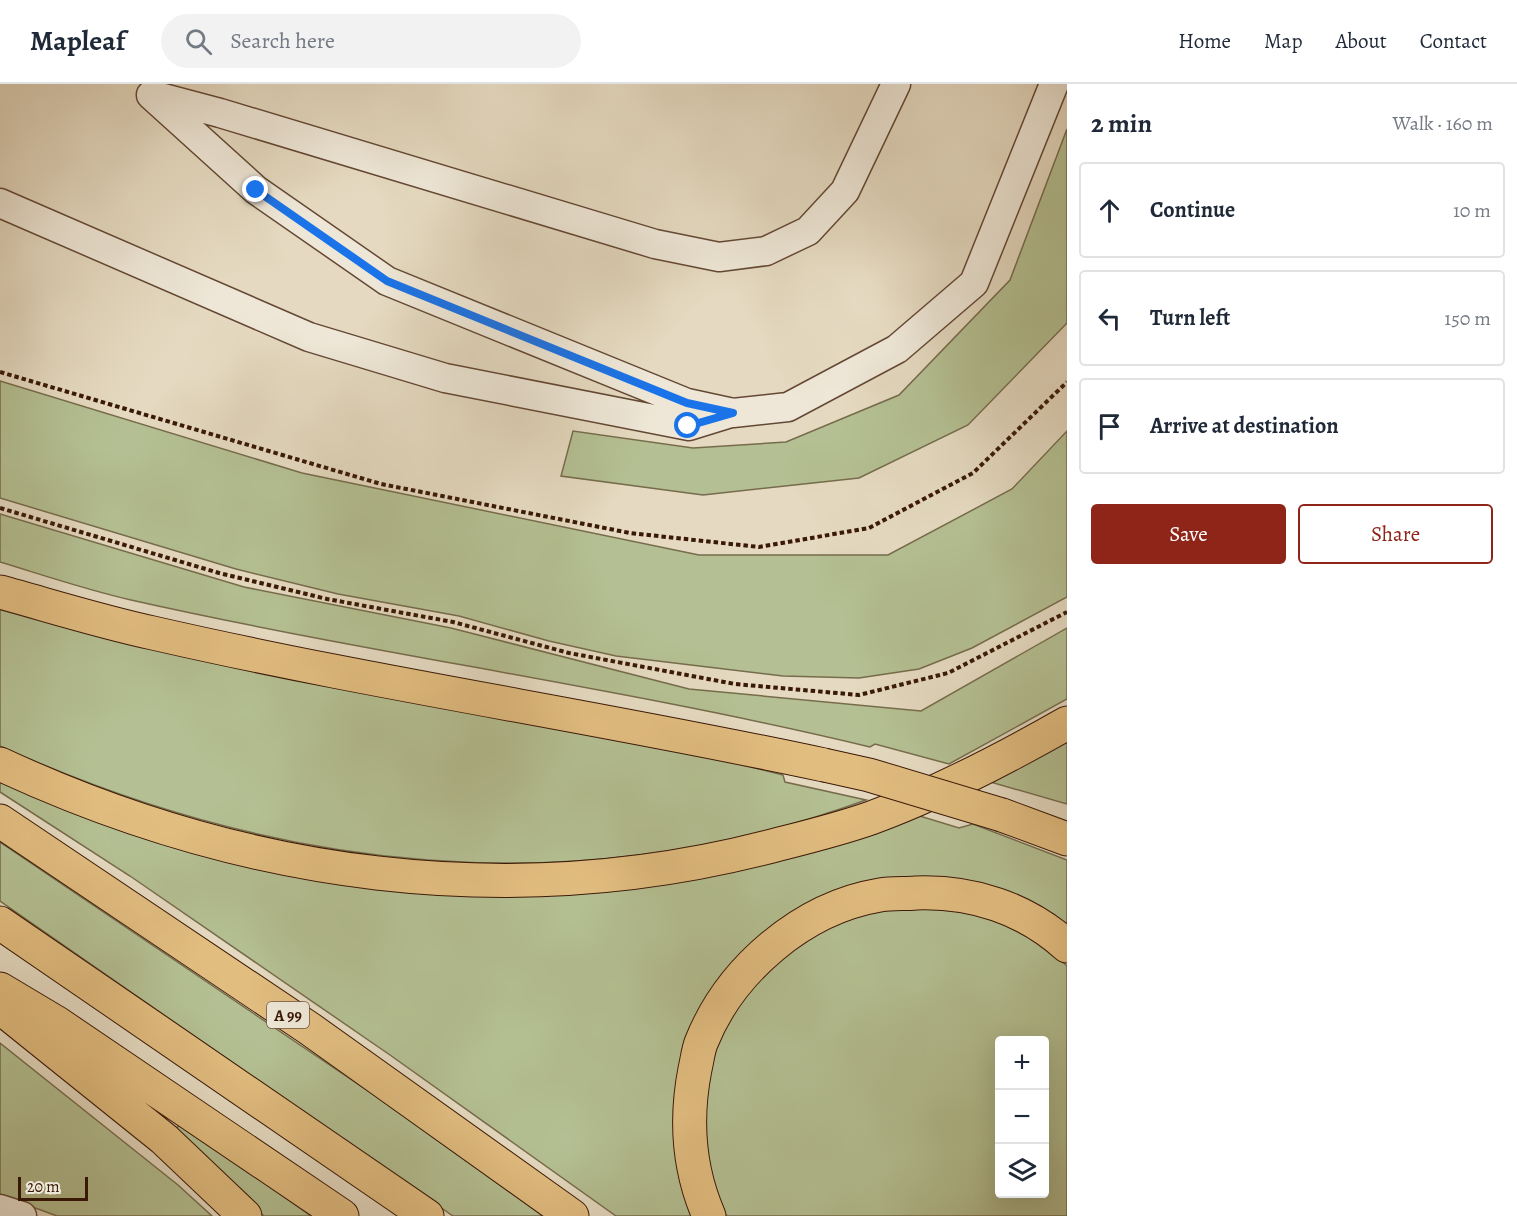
<!DOCTYPE html>
<meta charset="utf-8">
<style>
:root{--surface:#fff;--page:#f2f2f3;--text:#1f2937;--muted:#747a83;--line:#e0e1e3;--accent:#8f2418}
body{margin:0;font-family:Alegreya,serif;background:var(--page);color:var(--text)}
.controls{position:absolute;right:18px;bottom:18px;display:grid;overflow:hidden;border-radius:6px;box-shadow:0 6px 24px #0002}
.controls button{width:54px;height:54px;display:grid;place-items:center;padding:0;border:0;border-bottom:2px solid var(--line);background:var(--surface);color:var(--text);font:30px sans-serif}
.scale{position:absolute;left:18px;bottom:15px;width:70px;box-sizing:border-box;padding-left:6px;border:3px solid #391806;border-top:0;font-size:16px;line-height:21px;white-space:nowrap;color:#391806;-webkit-text-stroke:4px #eee7d7;paint-order:stroke}
.stop{position:absolute;width:18px;height:18px;margin:-14px;border:4px solid #1a73e8;border-radius:50%;background:#fff}
.stop.end{background:#1a73e8;border-color:#fff;box-shadow:0 2px 6px #0008}
.list{margin:0;padding:0;list-style:none}
h2{display:flex;justify-content:space-between;align-items:center;height:78px;margin:0;padding:0 24px;font-size:26px}
h2 small{font-size:20px;font-weight:400;color:var(--muted)}
.list li{display:grid;grid-template-columns:39px 1fr auto;gap:18px;align-items:center;box-sizing:border-box;height:96px;margin:0 12px 12px;padding:0 12px;border:2px solid var(--line);border-radius:6px}
.list b{display:block;font-size:22px;white-space:nowrap}
.list em{font-size:20px;font-style:normal;color:var(--muted)}
.actions{display:flex;gap:12px;padding:18px 24px}
.actions a{flex:1;padding:14px 0;border:2px solid var(--accent);border-radius:6px;text-align:center;font-size:21px;color:var(--accent)}
.actions .main{background:var(--accent);color:#fff}
.icon{flex:none;width:33px;height:33px;fill:none;stroke:currentColor;stroke-width:2;stroke-linecap:round;stroke-linejoin:round}
.map{position:relative;flex:none;width:1067px;height:1132px;overflow:hidden}
header{display:flex;align-items:center;gap:36px;box-sizing:border-box;height:84px;padding:0 30px;background:var(--surface);border-bottom:2px solid var(--line)}
header strong{font-size:28px}
nav{display:flex;gap:33px;margin-inline-start:auto;font-size:21px}
.search{width:420px;height:54px;background:var(--page);display:flex;align-items:center;gap:15px;box-sizing:border-box;padding:0 21px;border-radius:33px;color:var(--muted);font-size:22px}
main{display:flex}
aside{flex:1;background:var(--surface)}
.map>svg:first-child{display:block}
</style>
<header>
<strong>Mapleaf</strong>
<div class="search"><svg class="icon" aria-label="search" viewBox="0 0 24 24"><circle cx="10" cy="10" r="6"/><path d="M15 15l6 6"/></svg>Search here</div>
<nav><a>Home</a><a>Map</a><a>About</a><a>Contact</a></nav>
</header>
<main>
<div class="map">
<svg width="1067" height="1132" viewBox="0 0 1067 1132">
<rect width="100%" height="100%" fill="#e5dac1"/>
<filter id="stains"><feTurbulence type="fractalNoise" baseFrequency=".00333" numOctaves="4"/><feColorMatrix values="0 0 0 0 .2 0 0 0 0 .09 0 0 0 0 .02 0 0 0 .5 -.17"/></filter>
<radialGradient id="worn" r=".72"><stop offset=".6" stop-color="#630" stop-opacity="0"/><stop offset="1" stop-color="#630" stop-opacity=".3"/></radialGradient>
<!-- green -->
<path fill="#b4c093" stroke="#766c4c" stroke-width="1.5" fill-rule="evenodd" d="M 1067,45 L 1067,239 L 968,341 L 859,394 L 703,411 L 561,392 L 573,347 L 693,364 L 786,358 L 899,311 L 1010,196 Z
M 0,297 L 302,389 L 699,471 L 888,471 L 1012,405 L 1067,347 L 1067,513 L 972,564 L 919,585 L 859,594 L 783,592 L 616,572 L 549,557 L 459,532 L 338,510 L 236,485 L 0,414 Z
M 0,430 L 244,503 L 451,544 L 689,605 L 921,627 L 1067,544 L 1067,615 L 949,680 L 875,660 L 870,663 C 626,604 376,571 131,516 C 87,506 43,491 0,478 Z
M 0,522 L 676,664 L 783,691 L 785,698 L 866,716 C 575,822 278,788 0,662 Z
M 1067,648 L 1067,720 L 987,697 Z
M 0,690 L 474,804 L 910,729 L 959,744 L 973,740 L 1067,776 L 1067,842 L 887,797 L 705,928 L 699,1132 L 616,1132 L 390,971 L 130,792 L 0,708 Z
M 0,758 L 374,1011 L 543,1132 L 453,1132 L 0,817 Z
M 907,822 C 972,826 1018,835 1067,882 L 1067,1132 L 727,1132 L 716,1117 L 701,1049 L 708,985 L 719,955 L 750,903 L 794,860 L 855,830 ZM 1000,956 L 1044,956 L 1044,1110 L 1000,1110 Z
M 0,959 L 178,1101 L 212,1132 L 57,1132 L 0,1111 Z
M 182,1040 L 311,1132 L 264,1132 L 171,1047 Z"/>
<g fill="none" stroke-linecap="round" stroke-linejoin="round">
<defs>
<path id="minor" d="M 151,11 L 256,106 L 387,197 L 687,319 L 733,329 L 788,323 L 897,265 L 974,199 L 1054,0
M 156,12 L 220,29 L 655,160 L 719,173 L 766,167 L 808,147 L 845,107 L 896,0
M 0,119 L 309,253 L 445,294 L 689,342 L 731,329
M 0,1125 L 22,1132"/>
<path id="highway" d="M 0,508 C 51,522 102,538 153,549 C 375,600 601,633 824,681
M 0,680 C 243,793 507,830 768,763 C 803,754 837,746 871,734 C 939,709 1004,675 1067,639
M 1002,731 L 1067,755
M 0,737 L 310,945 L 572,1132
M 0,839 L 427,1132
M 0,905 L 57,939 L 342,1132
M 6,928 L 164,1055 L 245,1132
M 709,1132 C 688,1084 685,1036 695,985 C 697,977 698,967 701,959 C 730,886 802,824 880,811 C 892,809 905,810 916,809 C 972,807 1025,824 1067,862"/>
</defs>
<!-- minor casing -->
<use href="#minor" stroke="#644835" stroke-width="31"/>
<!-- highway casing -->
<use href="#highway" stroke="#391806" stroke-width="35"/>
<!-- path -->
<path stroke="#391806" stroke-width="4" stroke-dasharray="4.5 3" stroke-linecap="butt" d="M 0,288 L 381,400 L 630,449 L 759,463 L 869,444 L 973,389 L 1067,298
M 0,424 L 219,489 L 327,515 L 453,538 L 569,569 L 735,600 L 859,611 L 948,589 L 1067,528"/>
<!-- minor -->
<use href="#minor" stroke="#eee7d7" stroke-width="28"/>
<!-- highway -->
<use href="#highway" stroke="#e2bd80" stroke-width="33"/>
<defs>
<path id="highway-bridge" d="M 824,681 L 869,691 L 1002,731"/>
</defs>
<!-- highway-bridge casing -->
<use href="#highway-bridge" stroke="#391806" stroke-width="35" stroke-linecap="butt"/>
<!-- highway-bridge -->
<use href="#highway-bridge" stroke="#e2bd80" stroke-width="33"/>
</g>
<g fill="none" stroke-linecap="round" stroke-linejoin="round">
<!-- route -->
<path stroke="#1a73e8" stroke-width="8" d="M 256,106 L 387,197 L 687,319 L 733,329 L 688,342"/>
</g>
<g text-anchor="middle" stroke-width="6" stroke-linejoin="round" paint-order="stroke">
<!-- shield labels -->
<rect fill="#eee7d7" stroke="#6f5645" stroke-width="1.5" x="267" y="918" width="42" height="26" rx="4.5"/>
<g font-size="16" font-weight="bold" fill="#391806">
<text x="288" y="937">A 99</text>
</g>
</g>
<rect width="100%" height="100%" filter="url(#stains)"/>
<rect width="100%" height="100%" fill="url(#worn)"/>
</svg>
<div class="controls">
<button>+</button>
<button>−</button>
<button><svg class="icon" aria-label="layers" viewBox="0 0 24 24"><path d="M12 4l9 5-9 5-9-5zM3 14l9 5 9-5"/></svg></button>
</div>
<div class="scale">20 m</div>
<div class="stop" style="left:688px;top:342px"></div>
<div class="stop end" style="left:256px;top:106px"></div>
</div>
<aside>
<h2>2 min<small>Walk · 160 m</small></h2>
<ul class="list">
<li><svg class="icon" aria-label="ahead" viewBox="0 0 24 24"><path d="M12 20V5M6 11l6-6 6 6"/></svg><div><b>Continue</b></div><em>10 m</em></li>
<li><svg class="icon" aria-label="left" viewBox="0 0 24 24"><path d="M17 20v-9H6M10 6l-5 5 5 5"/></svg><div><b>Turn left</b></div><em>150 m</em></li>
<li><svg class="icon" aria-label="arrive" viewBox="0 0 24 24"><path d="M6 21V4h12l-3 4 3 4H6"/></svg><div><b>Arrive at destination</b></div></li>
</ul>
<div class="actions"><a class="main">Save</a><a>Share</a></div>
</aside>
</main>
